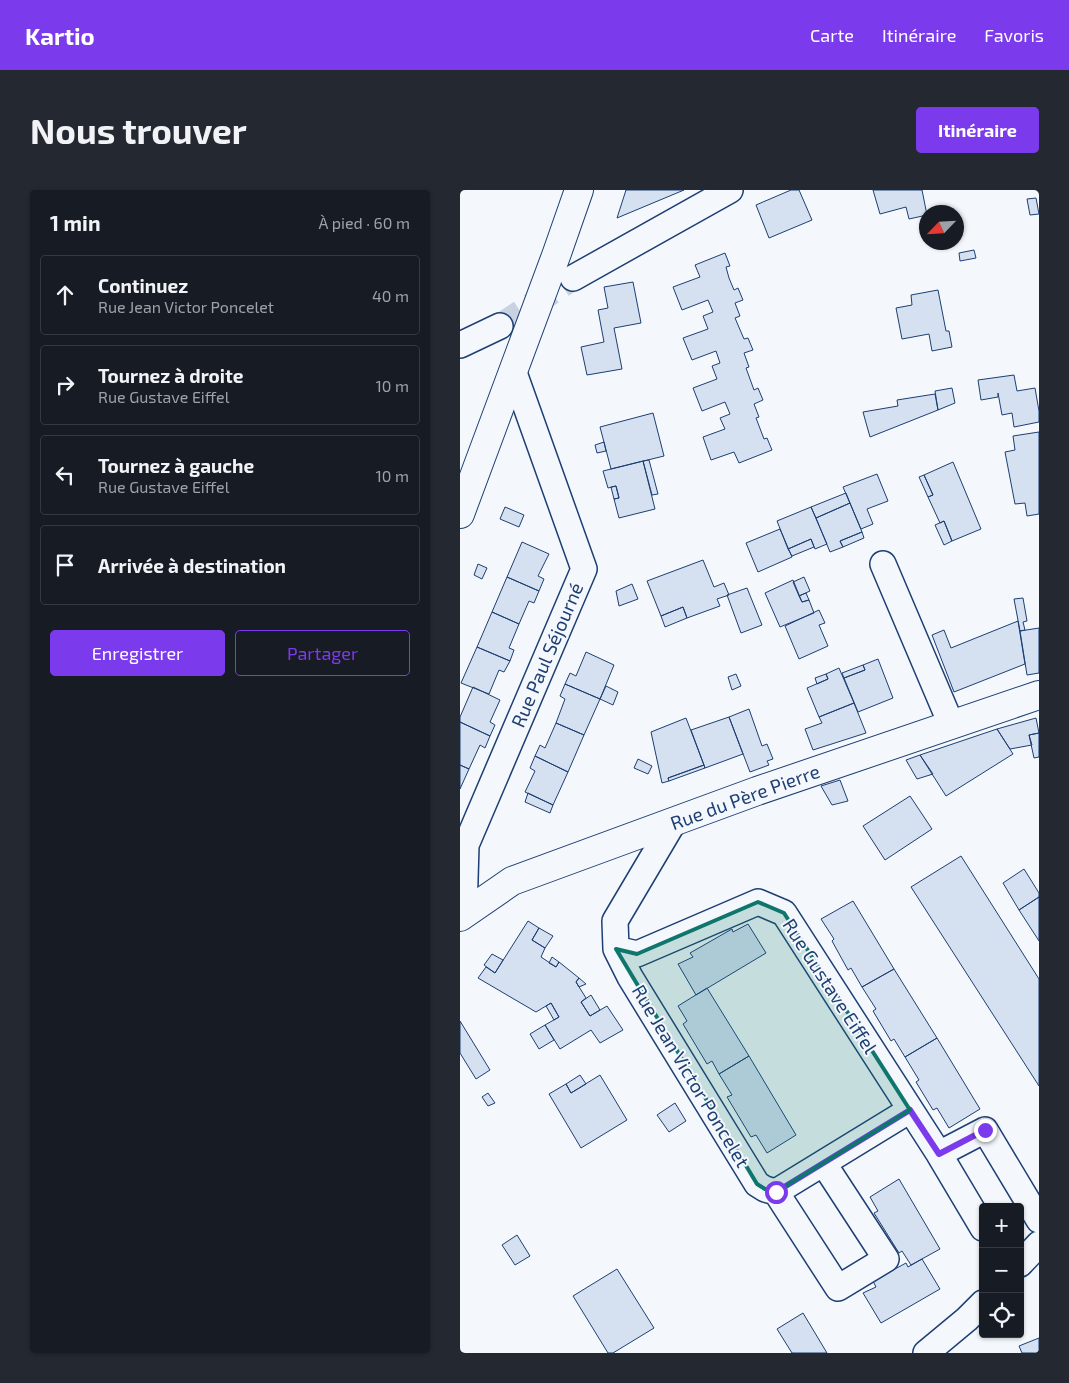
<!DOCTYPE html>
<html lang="fr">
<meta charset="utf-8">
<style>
:root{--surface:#171b24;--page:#242831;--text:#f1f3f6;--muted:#9ea1a6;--line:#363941;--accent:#7c3aed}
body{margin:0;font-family:"Exo 2",sans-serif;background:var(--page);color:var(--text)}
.controls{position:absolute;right:15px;bottom:15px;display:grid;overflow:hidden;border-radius:5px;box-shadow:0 1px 4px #0004}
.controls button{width:45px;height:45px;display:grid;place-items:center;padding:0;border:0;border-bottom:1px solid var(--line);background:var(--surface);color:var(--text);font:25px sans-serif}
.compass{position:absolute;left:459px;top:15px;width:45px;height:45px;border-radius:50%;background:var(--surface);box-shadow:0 1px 4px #0004;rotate:245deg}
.stop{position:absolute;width:15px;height:15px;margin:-11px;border:4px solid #7c3aed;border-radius:50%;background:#fff}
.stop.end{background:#7c3aed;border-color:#fff;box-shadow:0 1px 5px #0008}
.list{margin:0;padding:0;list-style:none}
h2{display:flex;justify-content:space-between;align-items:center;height:65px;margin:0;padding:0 20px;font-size:21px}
h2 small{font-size:16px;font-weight:400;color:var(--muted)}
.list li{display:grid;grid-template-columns:32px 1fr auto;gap:15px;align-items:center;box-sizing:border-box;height:80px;margin:0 10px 10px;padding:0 10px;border:1px solid var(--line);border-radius:5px}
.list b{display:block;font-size:19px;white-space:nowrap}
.list p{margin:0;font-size:16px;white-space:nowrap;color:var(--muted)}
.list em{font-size:16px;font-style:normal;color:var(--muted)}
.actions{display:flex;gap:10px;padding:15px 20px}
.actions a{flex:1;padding:11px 0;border:1px solid var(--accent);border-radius:5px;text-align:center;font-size:18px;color:var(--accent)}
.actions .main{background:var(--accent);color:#fff}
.icon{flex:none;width:28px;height:28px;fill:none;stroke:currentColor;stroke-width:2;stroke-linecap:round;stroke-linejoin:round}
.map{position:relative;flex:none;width:579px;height:1163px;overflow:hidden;border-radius:5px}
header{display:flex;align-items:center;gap:30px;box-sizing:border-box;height:70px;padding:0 25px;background:var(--accent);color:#fff}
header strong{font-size:24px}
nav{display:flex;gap:28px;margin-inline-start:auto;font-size:18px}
.intro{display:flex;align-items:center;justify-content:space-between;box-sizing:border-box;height:120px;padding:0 30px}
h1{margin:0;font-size:35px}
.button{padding:12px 22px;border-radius:5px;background:var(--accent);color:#fff;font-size:18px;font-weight:700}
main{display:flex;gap:30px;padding:0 30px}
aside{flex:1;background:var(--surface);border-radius:5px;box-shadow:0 1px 4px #0004}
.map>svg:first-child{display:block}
</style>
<header>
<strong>Kartio</strong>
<nav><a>Carte</a><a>Itinéraire</a><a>Favoris</a></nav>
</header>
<div class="intro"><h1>Nous trouver</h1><a class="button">Itinéraire</a></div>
<main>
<aside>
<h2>1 min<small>À pied · 60 m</small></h2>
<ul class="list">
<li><svg class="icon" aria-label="ahead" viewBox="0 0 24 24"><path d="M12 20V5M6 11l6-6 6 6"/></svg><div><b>Continuez</b><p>Rue Jean Victor Poncelet</p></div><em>40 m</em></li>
<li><svg class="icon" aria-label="right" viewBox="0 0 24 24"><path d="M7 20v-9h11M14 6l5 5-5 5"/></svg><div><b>Tournez à droite</b><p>Rue Gustave Eiffel</p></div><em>10 m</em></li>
<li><svg class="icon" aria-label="left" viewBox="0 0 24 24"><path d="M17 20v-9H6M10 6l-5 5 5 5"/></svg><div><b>Tournez à gauche</b><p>Rue Gustave Eiffel</p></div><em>10 m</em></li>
<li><svg class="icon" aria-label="arrive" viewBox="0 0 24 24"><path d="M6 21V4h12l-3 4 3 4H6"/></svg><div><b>Arrivée à destination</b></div></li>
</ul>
<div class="actions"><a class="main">Enregistrer</a><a>Partager</a></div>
</aside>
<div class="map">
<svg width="579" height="1163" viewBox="0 0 579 1163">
<rect width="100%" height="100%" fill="#f4f7fb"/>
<!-- building -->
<path fill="#d5e0f0" stroke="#1d3f73" d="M 166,0 L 224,0 L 157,28 Z
M 331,0 L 339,0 L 352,30 L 309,48 L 296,15 Z
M 413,0 L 462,0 L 467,25 L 449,29 L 446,17 L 420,24 Z
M 576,8 L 579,24 L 570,25 L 567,9 Z
M 514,60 L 516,68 L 500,71 L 499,63 Z
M 265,63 L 270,76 L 266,77 L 269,88 L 274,100 L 278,98 L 283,110 L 275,113 L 280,126 L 275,128 L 284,149 L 288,148 L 293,160 L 284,163 L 289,177 L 286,178 L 294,200 L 298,198 L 303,210 L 294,214 L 299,227 L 296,228 L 304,249 L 307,248 L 312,260 L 279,273 L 274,262 L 251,270 L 243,247 L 265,239 L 260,228 L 270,224 L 265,212 L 242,221 L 233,198 L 257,189 L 252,176 L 260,173 L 256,161 L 232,170 L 223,148 L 248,139 L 243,126 L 253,122 L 248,110 L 222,120 L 213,97 L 240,87 L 235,75 Z
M 173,92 L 181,133 L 154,138 L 162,179 L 127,185 L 121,157 L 144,152 L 138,120 L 148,118 L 144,97 Z
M 478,100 L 486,141 L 489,141 L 492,157 L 472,161 L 469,144 L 442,149 L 436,118 L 452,115 L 451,105 Z
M 554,185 L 557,201 L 575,198 L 579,221 L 579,232 L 554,237 L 552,223 L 542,225 L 538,203 L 538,207 L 521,210 L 518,190 Z
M 492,198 L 495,213 L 478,220 L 475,201 Z
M 475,204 L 478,220 L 410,247 L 403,222 L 438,216 L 437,210 Z
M 193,223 L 204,266 L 151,279 L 140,237 Z
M 579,242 L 579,324 L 567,326 L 565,313 L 555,314 L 545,262 L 555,260 L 553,246 Z
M 144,252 L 146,261 L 137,263 L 135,255 Z
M 189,270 L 198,304 L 192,305 L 183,271 Z
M 183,271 L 195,319 L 159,328 L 154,309 L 159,308 L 156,296 L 148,298 L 143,281 Z
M 493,272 L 521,339 L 492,351 L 484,331 L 480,333 L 468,307 L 473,305 L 464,285 Z
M 417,284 L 428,311 L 407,319 L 413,334 L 401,339 L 383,297 Z
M 464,285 L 473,305 L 468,307 L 459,287 Z
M 156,296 L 159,308 L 154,309 L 151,297 Z
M 386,303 L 390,313 L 356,328 L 351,317 Z
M 390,313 L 402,342 L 380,351 L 383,357 L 370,362 L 356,328 Z
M 45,317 L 64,325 L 59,337 L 40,329 Z
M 351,317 L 367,354 L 355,359 L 351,349 L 328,359 L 317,331 Z
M 484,331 L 492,351 L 484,355 L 475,335 Z
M 320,339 L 332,367 L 298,382 L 286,353 Z
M 402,342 L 404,348 L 383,357 L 380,351 Z
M 351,349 L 354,357 L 332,366 L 328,359 Z
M 62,352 L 89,364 L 78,386 L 84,389 L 79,401 L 47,387 Z
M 243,370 L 254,397 L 264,393 L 269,405 L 257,409 L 260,416 L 227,428 L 223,417 L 201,426 L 187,391 Z
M 18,374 L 27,378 L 22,389 L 14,385 Z
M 47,387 L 79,401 L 74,413 L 69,411 L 59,434 L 32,422 Z
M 344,387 L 350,401 L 339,406 L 333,392 Z
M 333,390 L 342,412 L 349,410 L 354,423 L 320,437 L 305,403 Z
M 172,394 L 178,409 L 159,416 L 156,401 Z
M 287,398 L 302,435 L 281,443 L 267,405 Z
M 346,403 L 349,410 L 342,412 L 339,406 Z
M 563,408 L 567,431 L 563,432 L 565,440 L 560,441 L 554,409 Z
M 223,417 L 227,428 L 205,437 L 201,426 Z
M 359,420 L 365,433 L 359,435 L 368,456 L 339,469 L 325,436 Z
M 32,422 L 59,434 L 49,458 L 54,460 L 50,471 L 17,457 Z
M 558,431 L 565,474 L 494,502 L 472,445 L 484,440 L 491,458 Z
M 579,438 L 579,483 L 567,485 L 560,441 Z
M 17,457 L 50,471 L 44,482 L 39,480 L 29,504 L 1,493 Z
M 126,462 L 154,475 L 140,509 L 105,494 L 110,483 L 116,486 Z
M 418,469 L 433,508 L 398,522 L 384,488 L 405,480 L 403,475 Z
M 403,475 L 405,480 L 384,488 L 382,483 Z
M 379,478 L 394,513 L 359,527 L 347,498 L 368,489 L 366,484 Z
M 276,484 L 281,496 L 272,500 L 268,487 Z
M 366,484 L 368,489 L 357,494 L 355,488 Z
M 105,494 L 140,509 L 124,545 L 96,533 L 105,509 L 100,506 Z
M 146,496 L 158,502 L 153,515 L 140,509 Z
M 13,497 L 40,510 L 30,532 L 35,535 L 30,546 L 0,532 L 0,527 Z
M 394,513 L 406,543 L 353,560 L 345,539 L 362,533 L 359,527 Z
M 289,519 L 302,556 L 307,554 L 313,569 L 307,571 L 309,575 L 290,582 L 269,527 Z
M 269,527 L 283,564 L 245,578 L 231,540 Z
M 226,528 L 244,575 L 208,588 L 209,591 L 202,593 L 191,542 Z
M 576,528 L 579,543 L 569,545 L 572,555 L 550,559 L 537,539 Z
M 0,532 L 30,546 L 25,558 L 20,555 L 9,579 L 0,575 Z
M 96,533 L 124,545 L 108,582 L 75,566 L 80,555 L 85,558 Z
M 537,539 L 553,564 L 486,606 L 460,565 Z
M 579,543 L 579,567 L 574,568 L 569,545 Z
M 460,565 L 473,584 L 457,589 L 446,570 Z
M 75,566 L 108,582 L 93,615 L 65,602 L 75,581 L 70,578 Z
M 178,569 L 192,576 L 188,584 L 174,578 Z
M 0,575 L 9,579 L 0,599 Z
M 244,575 L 245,578 L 209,591 L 208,588 Z
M 380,590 L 388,611 L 372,615 L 361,596 Z
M 68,603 L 93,615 L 90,623 L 65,612 Z
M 450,606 L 472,639 L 425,670 L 403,636 Z
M 501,666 L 579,789 L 579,896 L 451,697 Z
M 564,679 L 579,703 L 579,707 L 559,720 L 543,693 Z
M 579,707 L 579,751 L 559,720 Z
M 393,711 L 434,779 L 402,797 L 391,778 L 388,780 L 372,751 L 374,749 L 361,729 Z
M 68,731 L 79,738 L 72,750 L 85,758 L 81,767 L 96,777 L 99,772 L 119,788 L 116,792 L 126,808 L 121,812 L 130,826 L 147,816 L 163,840 L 140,853 L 131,840 L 100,859 L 85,835 L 99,827 L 91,813 L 76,822 L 18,788 L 26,777 L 35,783 Z
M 288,734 L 306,763 L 236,805 L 218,774 L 233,767 L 230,763 L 272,739 L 273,742 Z
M 79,738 L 93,746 L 85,758 L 72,750 Z
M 32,764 L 43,770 L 35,783 L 24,775 Z
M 92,767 L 99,772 L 96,777 L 89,773 Z
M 434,779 L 477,848 L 445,867 L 434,849 L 431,851 L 413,821 L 416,819 L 402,797 Z
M 119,788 L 126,794 L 119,797 L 116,792 Z
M 247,798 L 289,866 L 259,884 L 252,871 L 247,874 L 223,834 L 227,831 L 218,816 Z
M 131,805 L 140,820 L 130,826 L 121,812 Z
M 91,813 L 99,827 L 94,830 L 86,816 Z
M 0,831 L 30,880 L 16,889 L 0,863 Z
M 85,835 L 94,850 L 79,859 L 70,844 Z
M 477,848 L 520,919 L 489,938 L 477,918 L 473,920 L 456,892 L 459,890 L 445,867 Z
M 289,866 L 336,945 L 307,963 L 296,945 L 291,947 L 267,907 L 272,905 L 259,884 Z
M 120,885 L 126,894 L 111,903 L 106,894 Z
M 140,885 L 167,930 L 121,958 L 89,904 L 106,894 L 111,903 Z
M 28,903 L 35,913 L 28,916 L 22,907 Z
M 215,913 L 226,931 L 209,942 L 197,925 Z
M 439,989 L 480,1059 L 451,1075 L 442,1061 L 439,1063 L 414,1023 L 418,1021 L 410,1007 Z
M 57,1045 L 70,1066 L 55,1075 L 42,1055 Z
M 462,1069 L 480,1099 L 421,1133 L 403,1103 L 416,1097 L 413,1091 L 446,1073 L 448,1077 Z
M 157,1079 L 194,1138 L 153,1163 L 148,1163 L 113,1106 Z
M 343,1123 L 367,1163 L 332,1163 L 317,1139 Z
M 579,1148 L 579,1163 L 562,1163 L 559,1156 Z"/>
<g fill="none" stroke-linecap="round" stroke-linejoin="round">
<!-- minor-tunnel -->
<path stroke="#c9d2e0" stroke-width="25" stroke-dasharray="25 12" stroke-linecap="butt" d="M 40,136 L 113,88"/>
<defs>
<path id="minor" d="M 113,88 L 270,0
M 0,155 L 40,136
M 423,374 L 491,534
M 213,633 L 155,731 L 156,759 L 177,764 L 298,712 L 324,723 L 479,964 L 523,1038
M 4,723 L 6,655 L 124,379 L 53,180
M 156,759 L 170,787 L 297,994 L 305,999 L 316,1002 L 378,1098 L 426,1069 L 364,974
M 479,964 L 525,940 L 579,1030
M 316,1002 L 450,920
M 560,1074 L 579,1054
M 466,1163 L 507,1129 L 523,1113"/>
<path id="tertiary" d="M 0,324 L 97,63 L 119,0
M 0,727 L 52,691 L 297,601 L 579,505"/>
</defs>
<!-- minor casing -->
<use href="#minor" stroke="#1d3f73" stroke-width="28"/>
<!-- tertiary casing -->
<use href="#tertiary" stroke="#1d3f73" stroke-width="30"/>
<!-- minor -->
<use href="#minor" stroke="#f4f7fb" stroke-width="25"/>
<!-- tertiary -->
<use href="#tertiary" stroke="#f4f7fb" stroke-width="28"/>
</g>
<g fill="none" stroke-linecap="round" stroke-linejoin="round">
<!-- route -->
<path stroke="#7c3aed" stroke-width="6" d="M 316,1002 L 450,920 L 479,964 L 525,940"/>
</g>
<!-- marked area -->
<path fill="#0f766e" fill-opacity="0.2" stroke="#0f766e" stroke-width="4" stroke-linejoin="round" d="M 298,712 L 324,723 L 450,920 L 316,1002 L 305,999 L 297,994 L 156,759 L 177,764 Z"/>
<g text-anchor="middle" stroke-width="4" stroke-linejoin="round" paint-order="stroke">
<!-- street labels -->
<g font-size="19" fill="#1d3f73" stroke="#f4f7fb">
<text transform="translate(87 465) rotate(-67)" y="7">Rue Paul Séjourné</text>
<text transform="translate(285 607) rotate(-20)" y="7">Rue du Père Pierre</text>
<text transform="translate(370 796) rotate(57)" y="7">Rue Gustave Eiffel</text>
<text transform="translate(231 886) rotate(59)" y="7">Rue Jean Victor Poncelet</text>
</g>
</g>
</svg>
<div class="controls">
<button>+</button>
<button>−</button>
<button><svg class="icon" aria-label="locate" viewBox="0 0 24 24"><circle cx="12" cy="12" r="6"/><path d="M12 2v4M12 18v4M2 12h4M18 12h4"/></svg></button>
</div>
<svg class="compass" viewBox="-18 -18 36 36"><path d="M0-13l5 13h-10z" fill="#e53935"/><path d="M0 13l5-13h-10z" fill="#9ea1a6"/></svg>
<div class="stop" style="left:316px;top:1002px"></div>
<div class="stop end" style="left:525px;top:940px"></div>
</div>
</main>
